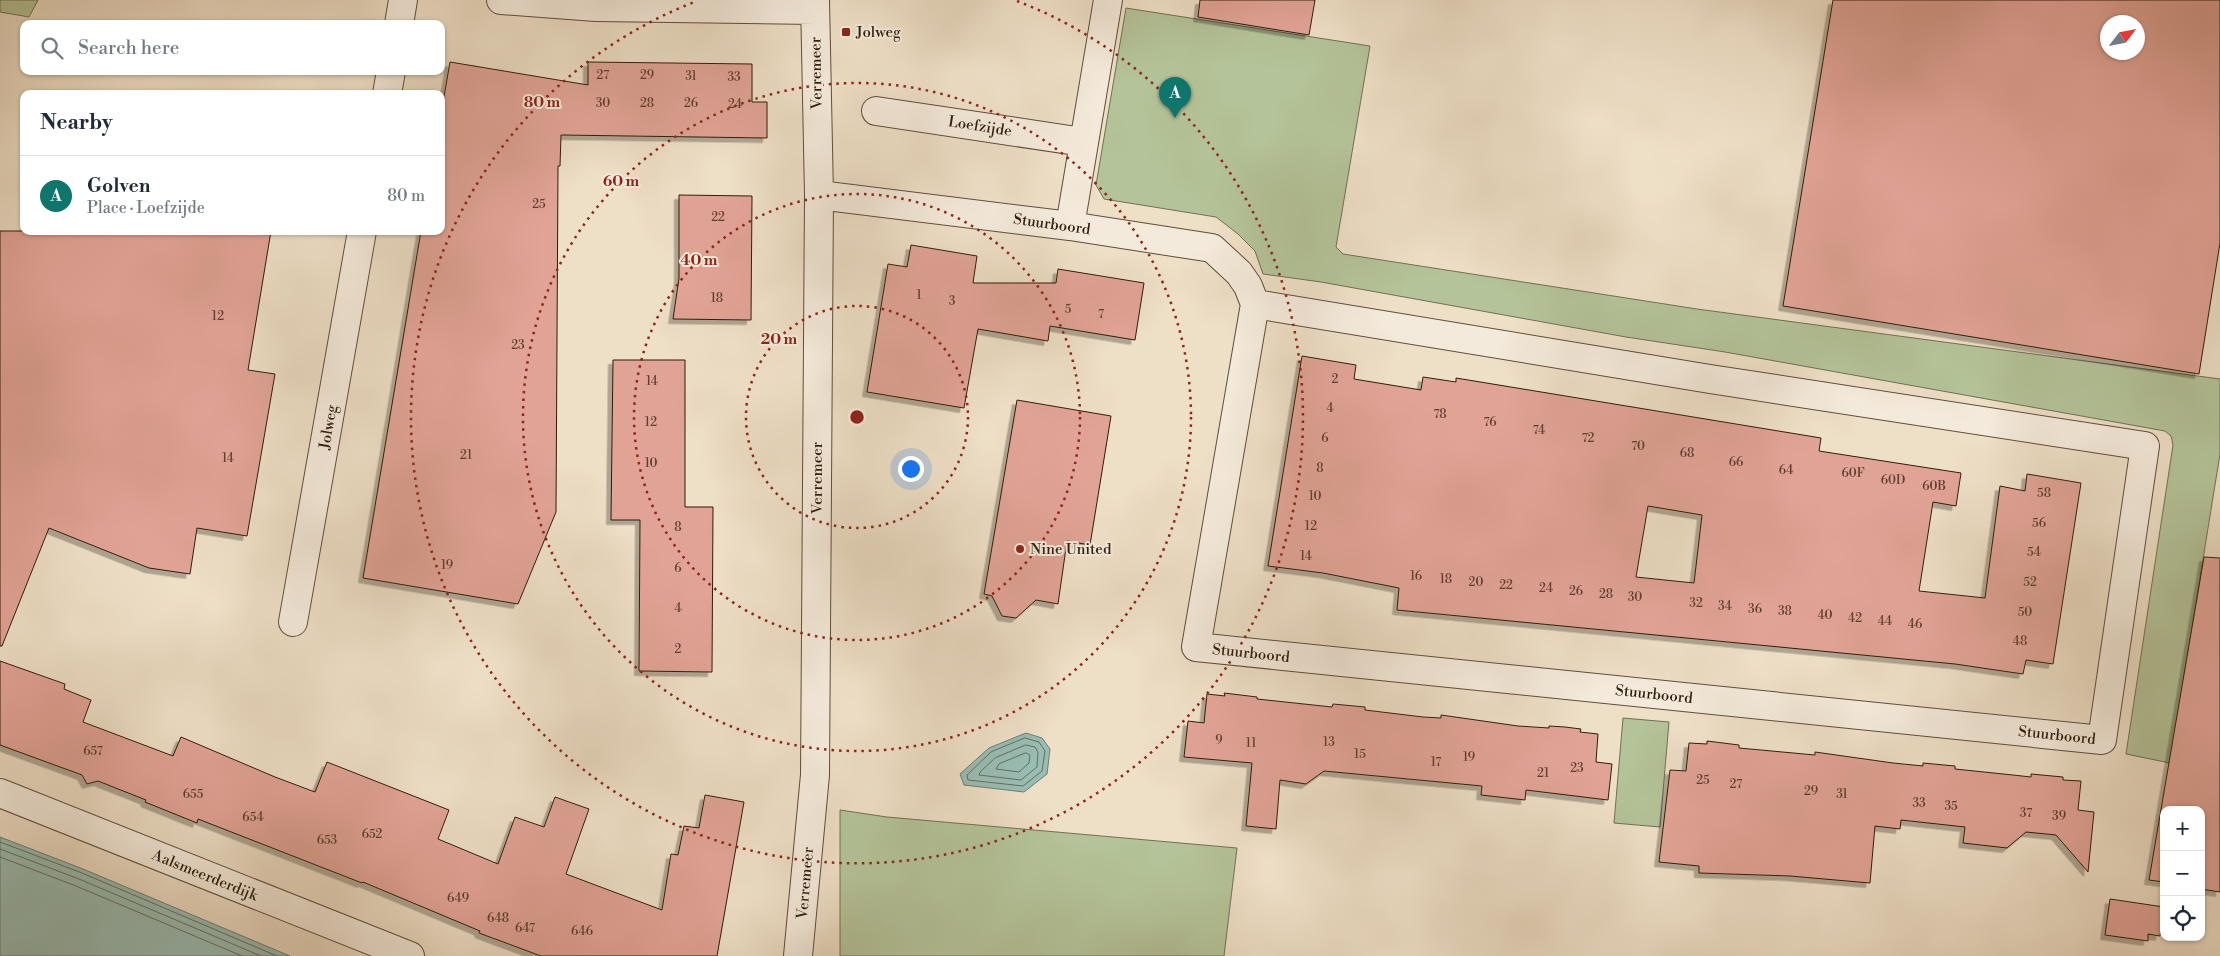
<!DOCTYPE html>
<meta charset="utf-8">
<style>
:root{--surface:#fff;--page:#f2f2f3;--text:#1f2937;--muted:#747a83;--line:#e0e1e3;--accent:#0f766e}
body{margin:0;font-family:"Libre Bodoni",serif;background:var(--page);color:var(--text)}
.controls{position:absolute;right:15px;bottom:15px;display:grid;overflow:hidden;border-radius:10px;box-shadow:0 1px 4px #0004}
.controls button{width:45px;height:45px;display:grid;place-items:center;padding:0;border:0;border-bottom:1px solid var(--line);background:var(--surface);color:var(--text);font:25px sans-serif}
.compass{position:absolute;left:2100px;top:15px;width:45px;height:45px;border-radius:50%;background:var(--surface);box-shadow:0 1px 4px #0004;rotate:58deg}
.you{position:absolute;left:910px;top:468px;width:18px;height:18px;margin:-12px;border:4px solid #fff;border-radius:50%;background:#1a73e8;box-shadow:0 0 0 8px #1a73e833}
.badge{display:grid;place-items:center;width:32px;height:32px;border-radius:50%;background:var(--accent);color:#fff;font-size:16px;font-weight:700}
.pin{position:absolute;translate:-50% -41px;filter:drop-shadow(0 1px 2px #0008)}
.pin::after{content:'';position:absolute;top:26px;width:18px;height:15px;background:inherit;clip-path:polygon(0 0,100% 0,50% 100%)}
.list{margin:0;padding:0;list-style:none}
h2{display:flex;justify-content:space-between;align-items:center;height:65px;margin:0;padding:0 20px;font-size:21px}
h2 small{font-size:16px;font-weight:400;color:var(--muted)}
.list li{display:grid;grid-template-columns:32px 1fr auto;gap:15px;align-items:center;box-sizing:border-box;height:80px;padding:0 20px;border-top:1px solid var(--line)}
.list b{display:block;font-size:19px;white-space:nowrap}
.list p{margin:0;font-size:16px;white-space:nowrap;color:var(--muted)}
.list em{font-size:16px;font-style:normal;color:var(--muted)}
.icon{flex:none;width:28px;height:28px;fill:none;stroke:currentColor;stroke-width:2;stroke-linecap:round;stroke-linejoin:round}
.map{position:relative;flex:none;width:2220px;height:956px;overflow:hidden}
.search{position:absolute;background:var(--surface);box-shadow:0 1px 4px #0004;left:20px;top:20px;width:425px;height:55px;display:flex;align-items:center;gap:12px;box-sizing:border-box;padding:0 18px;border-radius:10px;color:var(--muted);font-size:19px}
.panel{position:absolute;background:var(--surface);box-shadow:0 1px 4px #0004;left:20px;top:90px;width:425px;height:145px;border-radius:10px}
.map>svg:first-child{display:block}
</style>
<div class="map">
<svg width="2220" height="956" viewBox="0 0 2220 956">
<defs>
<filter id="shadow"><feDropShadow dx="-4.5" dy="4.5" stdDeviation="0" flood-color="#0004"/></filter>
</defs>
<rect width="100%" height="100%" fill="#eedfc7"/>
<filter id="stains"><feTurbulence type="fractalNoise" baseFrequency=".004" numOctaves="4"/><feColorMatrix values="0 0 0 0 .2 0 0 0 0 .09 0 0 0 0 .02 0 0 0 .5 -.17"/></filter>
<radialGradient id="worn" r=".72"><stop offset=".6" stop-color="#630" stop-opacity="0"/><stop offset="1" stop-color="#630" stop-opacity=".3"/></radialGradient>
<!-- green -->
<path fill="#b4c399" stroke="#727052" d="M 0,0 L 38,0 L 29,17 L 0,12 Z
M 1126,8 L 1370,46 L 1336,247 L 1343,254 L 1697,309 L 2220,379 L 2220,454 L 2170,763 L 2126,754 L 2173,445 L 2171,436 L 2165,431 L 1725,352 L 1626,337 L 1321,282 L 1263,274 L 1255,251 L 1238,234 L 1216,217 L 1104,199 L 1096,185 Z
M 1623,718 L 1669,722 L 1660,827 L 1614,823 Z
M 840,810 L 887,817 L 1237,848 L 1224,956 L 840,956 Z"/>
<!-- water -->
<path fill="#99bdb4" stroke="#6f7d70" d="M 1026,733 L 1042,738 L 1050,749 L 1047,774 L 1024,792 L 964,785 L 960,774 L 989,748 Z
M 0,837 L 83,869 L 290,956 L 0,956 Z"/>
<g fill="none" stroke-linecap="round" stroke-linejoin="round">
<!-- shore -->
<path stroke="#646d60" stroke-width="1" d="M 1025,738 L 1039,742 L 1045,751 L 1042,771 L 1023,786 L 968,780 L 967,775 L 991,752 Z
M 1026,745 L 1035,747 L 1038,752 L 1037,767 L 1021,780 L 979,775 L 980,772 L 995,758 Z
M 1026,753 L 1030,755 L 1029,763 L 1019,772 L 996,769 L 999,764 Z
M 0,842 L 82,873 L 277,956
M 0,849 L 79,879 L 261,956
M 0,857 L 76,886 L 242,956"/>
</g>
<!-- building -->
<path fill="#e1a396" stroke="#2f1d0b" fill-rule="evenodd" filter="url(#shadow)" d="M 1200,0 L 1315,0 L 1309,35 L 1198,17 Z
M 1833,0 L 2220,0 L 2220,243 L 2199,374 L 1783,306 ZM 2108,22 L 2138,22 L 2138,52 L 2108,52 Z
M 450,62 L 588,85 L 588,62 L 752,64 L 752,102 L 767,102 L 767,138 L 561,135 L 560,166 L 558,166 L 556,512 L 518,604 L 363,578 L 421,231 L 441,231 L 441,114 Z
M 679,195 L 752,196 L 751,320 L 673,319 L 679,278 Z
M 0,231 L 271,231 L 248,370 L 275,374 L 247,536 L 197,528 L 190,574 L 149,568 L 49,528 L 2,646 L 0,646 Z
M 911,245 L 977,256 L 973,283 L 1056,283 L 1058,269 L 1144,283 L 1135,340 L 1050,326 L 1048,341 L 978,329 L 964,408 L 867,392 L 888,264 L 907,267 Z
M 1302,356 L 1356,365 L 1354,379 L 1421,390 L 1423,377 L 1456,382 L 1456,378 L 1821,438 L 1819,451 L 1961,473 L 1956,506 L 1933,502 L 1919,591 L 1985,598 L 2000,486 L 2025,491 L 2027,474 L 2081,483 L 2053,664 L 2026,660 L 2023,674 L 1955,664 L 1397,610 L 1399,588 L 1323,573 L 1268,566 ZM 1648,506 L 1702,515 L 1694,583 L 1636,577 Z
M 613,360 L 685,360 L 685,507 L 713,507 L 712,672 L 639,671 L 640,520 L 611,520 Z
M 1017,400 L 1111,416 L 1090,545 L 1067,541 L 1058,604 L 1036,600 L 1016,618 L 1002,616 L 992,596 L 984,594 Z
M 2204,557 L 2220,558 L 2220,892 L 2201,889 L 2201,810 L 2164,810 L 2164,882 L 2149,880 Z
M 0,661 L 65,684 L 64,689 L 91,700 L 83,722 L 173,756 L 181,737 L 275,777 L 315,792 L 327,762 L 449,810 L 438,839 L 498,864 L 515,817 L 544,827 L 555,797 L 589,809 L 566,874 L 662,910 L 671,854 L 678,855 L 684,826 L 699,828 L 705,795 L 744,802 L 717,956 L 541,956 L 479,933 L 480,931 L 363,882 L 362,883 L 198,819 L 197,823 L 145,802 L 146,800 L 98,781 L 87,784 L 82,775 L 0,745 Z
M 1224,693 L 1257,697 L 1257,699 L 1332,707 L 1333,704 L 1365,707 L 1365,710 L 1423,717 L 1441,718 L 1441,715 L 1518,726 L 1549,728 L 1549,726 L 1565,727 L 1581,729 L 1580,732 L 1598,734 L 1596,762 L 1612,764 L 1608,800 L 1526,790 L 1525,800 L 1481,795 L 1482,786 L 1324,771 L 1306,784 L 1280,780 L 1276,829 L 1246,826 L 1252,763 L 1184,757 L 1188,721 L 1204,723 L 1207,694 L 1225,696 Z
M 1707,741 L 1739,745 L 1739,748 L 1815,755 L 1815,752 L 1893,763 L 1923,766 L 1923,763 L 1955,766 L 1955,769 L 2013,775 L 2031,777 L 2031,774 L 2063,777 L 2063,780 L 2081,781 L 2078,810 L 2094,812 L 2088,872 L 2056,835 L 2026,832 L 2007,848 L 1963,843 L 1965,827 L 1901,820 L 1900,829 L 1875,826 L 1870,883 L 1790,876 L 1699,873 L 1699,866 L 1659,862 L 1670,770 L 1686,771 L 1689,743 L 1707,744 Z
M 2110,899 L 2164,907 L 2160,936 L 2148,934 L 2148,941 L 2105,935 Z"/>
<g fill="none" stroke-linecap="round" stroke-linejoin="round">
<defs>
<path id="minor" d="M 501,0 L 596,7 L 815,10
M 399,24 L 403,0
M 387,94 L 391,71
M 876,111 L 1083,142
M 819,195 L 1070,226 L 1212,248 L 1239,273 L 1248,286 L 1255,304 L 1710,379 L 2145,446 L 2102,740 L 1196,647 L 1255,304
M 1070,226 L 1108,0
M 293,622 L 362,231
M 0,793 L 410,956
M 798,956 L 815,775 L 819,195 L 815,0"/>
</defs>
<!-- minor casing -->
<use href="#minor" stroke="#5f4e3a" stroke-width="30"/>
<!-- minor -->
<use href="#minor" stroke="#f4eadb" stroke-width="28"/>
</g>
<!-- distance rings -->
<g fill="none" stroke="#8f2418" stroke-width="2.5" stroke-dasharray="2.5 5">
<circle cx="857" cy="417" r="111"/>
<circle cx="857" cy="417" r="223"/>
<circle cx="857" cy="417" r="334"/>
<path d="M1017 1A446 446 0 1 1 697 1"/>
</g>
<!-- markers -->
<g fill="#8f2418" stroke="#f4eadb" stroke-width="2">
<rect x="841" y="27" width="10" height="10" rx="2.5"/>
<circle cx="1020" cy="549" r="5"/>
</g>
<g text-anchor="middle" stroke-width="4" stroke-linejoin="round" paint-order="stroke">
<!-- number labels -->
<g font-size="12" fill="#5c3e2e">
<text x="603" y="79">27</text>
<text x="647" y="79">29</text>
<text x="691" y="80">31</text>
<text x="734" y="81">33</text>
<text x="603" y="107">30</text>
<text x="647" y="107">28</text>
<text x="691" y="107">26</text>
<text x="735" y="108">24</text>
<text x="539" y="208">25</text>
<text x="718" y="221">22</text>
<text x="919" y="299">1</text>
<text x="717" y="302">18</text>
<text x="952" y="305">3</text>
<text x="1068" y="313">5</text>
<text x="1101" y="318">7</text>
<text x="218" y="320">12</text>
<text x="518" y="349">23</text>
<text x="1335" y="383">2</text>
<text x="652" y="385">14</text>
<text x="1330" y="412">4</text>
<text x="1440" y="418">78</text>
<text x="651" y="426">12</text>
<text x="1490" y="426">76</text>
<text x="1539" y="434">74</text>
<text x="1325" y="442">6</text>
<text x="1588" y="442">72</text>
<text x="1638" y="450">70</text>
<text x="1687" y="457">68</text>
<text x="466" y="459">21</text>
<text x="228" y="462">14</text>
<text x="1736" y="466">66</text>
<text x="651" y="467">10</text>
<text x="1320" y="472">8</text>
<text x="1786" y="474">64</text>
<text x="1853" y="477">60F</text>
<text x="1893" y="484">60D</text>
<text x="1934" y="490">60B</text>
<text x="2044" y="497">58</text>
<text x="1315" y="500">10</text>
<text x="2039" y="527">56</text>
<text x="1311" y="530">12</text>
<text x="678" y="531">8</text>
<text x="2034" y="556">54</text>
<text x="1306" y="560">14</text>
<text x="447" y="569">19</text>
<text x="678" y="572">6</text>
<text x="1416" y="580">16</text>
<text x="1446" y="583">18</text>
<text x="1476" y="586">20</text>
<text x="2030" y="586">52</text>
<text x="1506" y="589">22</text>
<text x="1546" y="592">24</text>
<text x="1576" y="595">26</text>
<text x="1606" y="598">28</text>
<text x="1635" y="601">30</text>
<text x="1696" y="607">32</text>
<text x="1725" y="610">34</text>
<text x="678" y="612">4</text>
<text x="1755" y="613">36</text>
<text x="1785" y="615">38</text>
<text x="2025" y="616">50</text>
<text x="1825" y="619">40</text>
<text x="1855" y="622">42</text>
<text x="1885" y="625">44</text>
<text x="1915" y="628">46</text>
<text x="2020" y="645">48</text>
<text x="678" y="653">2</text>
<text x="1219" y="744">9</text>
<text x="1329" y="746">13</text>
<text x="1251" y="747">11</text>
<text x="93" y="755">657</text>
<text x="1360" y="758">15</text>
<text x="1469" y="761">19</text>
<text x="1436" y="766">17</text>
<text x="1577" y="772">23</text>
<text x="1543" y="777">21</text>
<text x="1703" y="784">25</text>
<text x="1736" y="788">27</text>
<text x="1811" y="795">29</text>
<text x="193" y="798">655</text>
<text x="1842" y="798">31</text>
<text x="1919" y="807">33</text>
<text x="1951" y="810">35</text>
<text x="2026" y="817">37</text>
<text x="2059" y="820">39</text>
<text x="253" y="821">654</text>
<text x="372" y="838">652</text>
<text x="327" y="844">653</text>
<text x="458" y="902">649</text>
<text x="498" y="922">648</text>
<text x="525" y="932">647</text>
<text x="582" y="935">646</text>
</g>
<!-- poi labels -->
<g font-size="15" fill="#2f1d0b" stroke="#f4eadb" text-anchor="start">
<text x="856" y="37">Jolweg</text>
<text x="1030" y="554">Nine United</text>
</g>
<!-- street labels -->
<g font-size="15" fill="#2f1d0b" stroke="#f4eadb">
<text transform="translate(816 73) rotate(-91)" y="5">Verremeer</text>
<text transform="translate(980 126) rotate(9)" y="5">Loefzijde</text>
<text transform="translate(1052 224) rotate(8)" y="5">Stuurboord</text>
<text transform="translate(328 427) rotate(-80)" y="5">Jolweg</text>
<text transform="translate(817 478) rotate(-90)" y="5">Verremeer</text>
<text transform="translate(1251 653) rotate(6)" y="5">Stuurboord</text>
<text transform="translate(1654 694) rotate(6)" y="5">Stuurboord</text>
<text transform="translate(2057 735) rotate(6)" y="5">Stuurboord</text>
<text transform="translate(205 875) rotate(22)" y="5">Aalsmeerderdijk</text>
<text transform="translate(805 883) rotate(-85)" y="5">Verremeer</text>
</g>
</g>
<circle cx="857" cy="417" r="8" fill="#8f2418" stroke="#f4eadb" stroke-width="2.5"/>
<g font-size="15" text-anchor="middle" font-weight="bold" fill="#8f2418" stroke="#f4eadb" stroke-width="4" stroke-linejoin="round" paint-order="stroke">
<text x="542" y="107">80 m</text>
<text x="621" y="186">60 m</text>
<text x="699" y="265">40 m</text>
<text x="779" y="344">20 m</text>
</g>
<rect width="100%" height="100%" filter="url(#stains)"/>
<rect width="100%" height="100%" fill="url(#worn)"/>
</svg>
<div class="controls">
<button>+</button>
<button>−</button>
<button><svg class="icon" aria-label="locate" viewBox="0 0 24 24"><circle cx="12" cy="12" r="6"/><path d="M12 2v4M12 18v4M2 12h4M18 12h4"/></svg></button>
</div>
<svg class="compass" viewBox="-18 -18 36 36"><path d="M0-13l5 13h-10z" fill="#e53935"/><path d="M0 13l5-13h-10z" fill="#747a83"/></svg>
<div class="you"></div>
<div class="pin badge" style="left:1175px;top:118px">A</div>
<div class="search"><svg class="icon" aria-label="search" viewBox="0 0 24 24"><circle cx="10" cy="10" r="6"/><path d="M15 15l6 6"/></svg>Search here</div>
<section class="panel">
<h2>Nearby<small></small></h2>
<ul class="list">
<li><span class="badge">A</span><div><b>Golven</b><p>Place · Loefzijde</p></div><em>80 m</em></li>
</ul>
</section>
</div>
